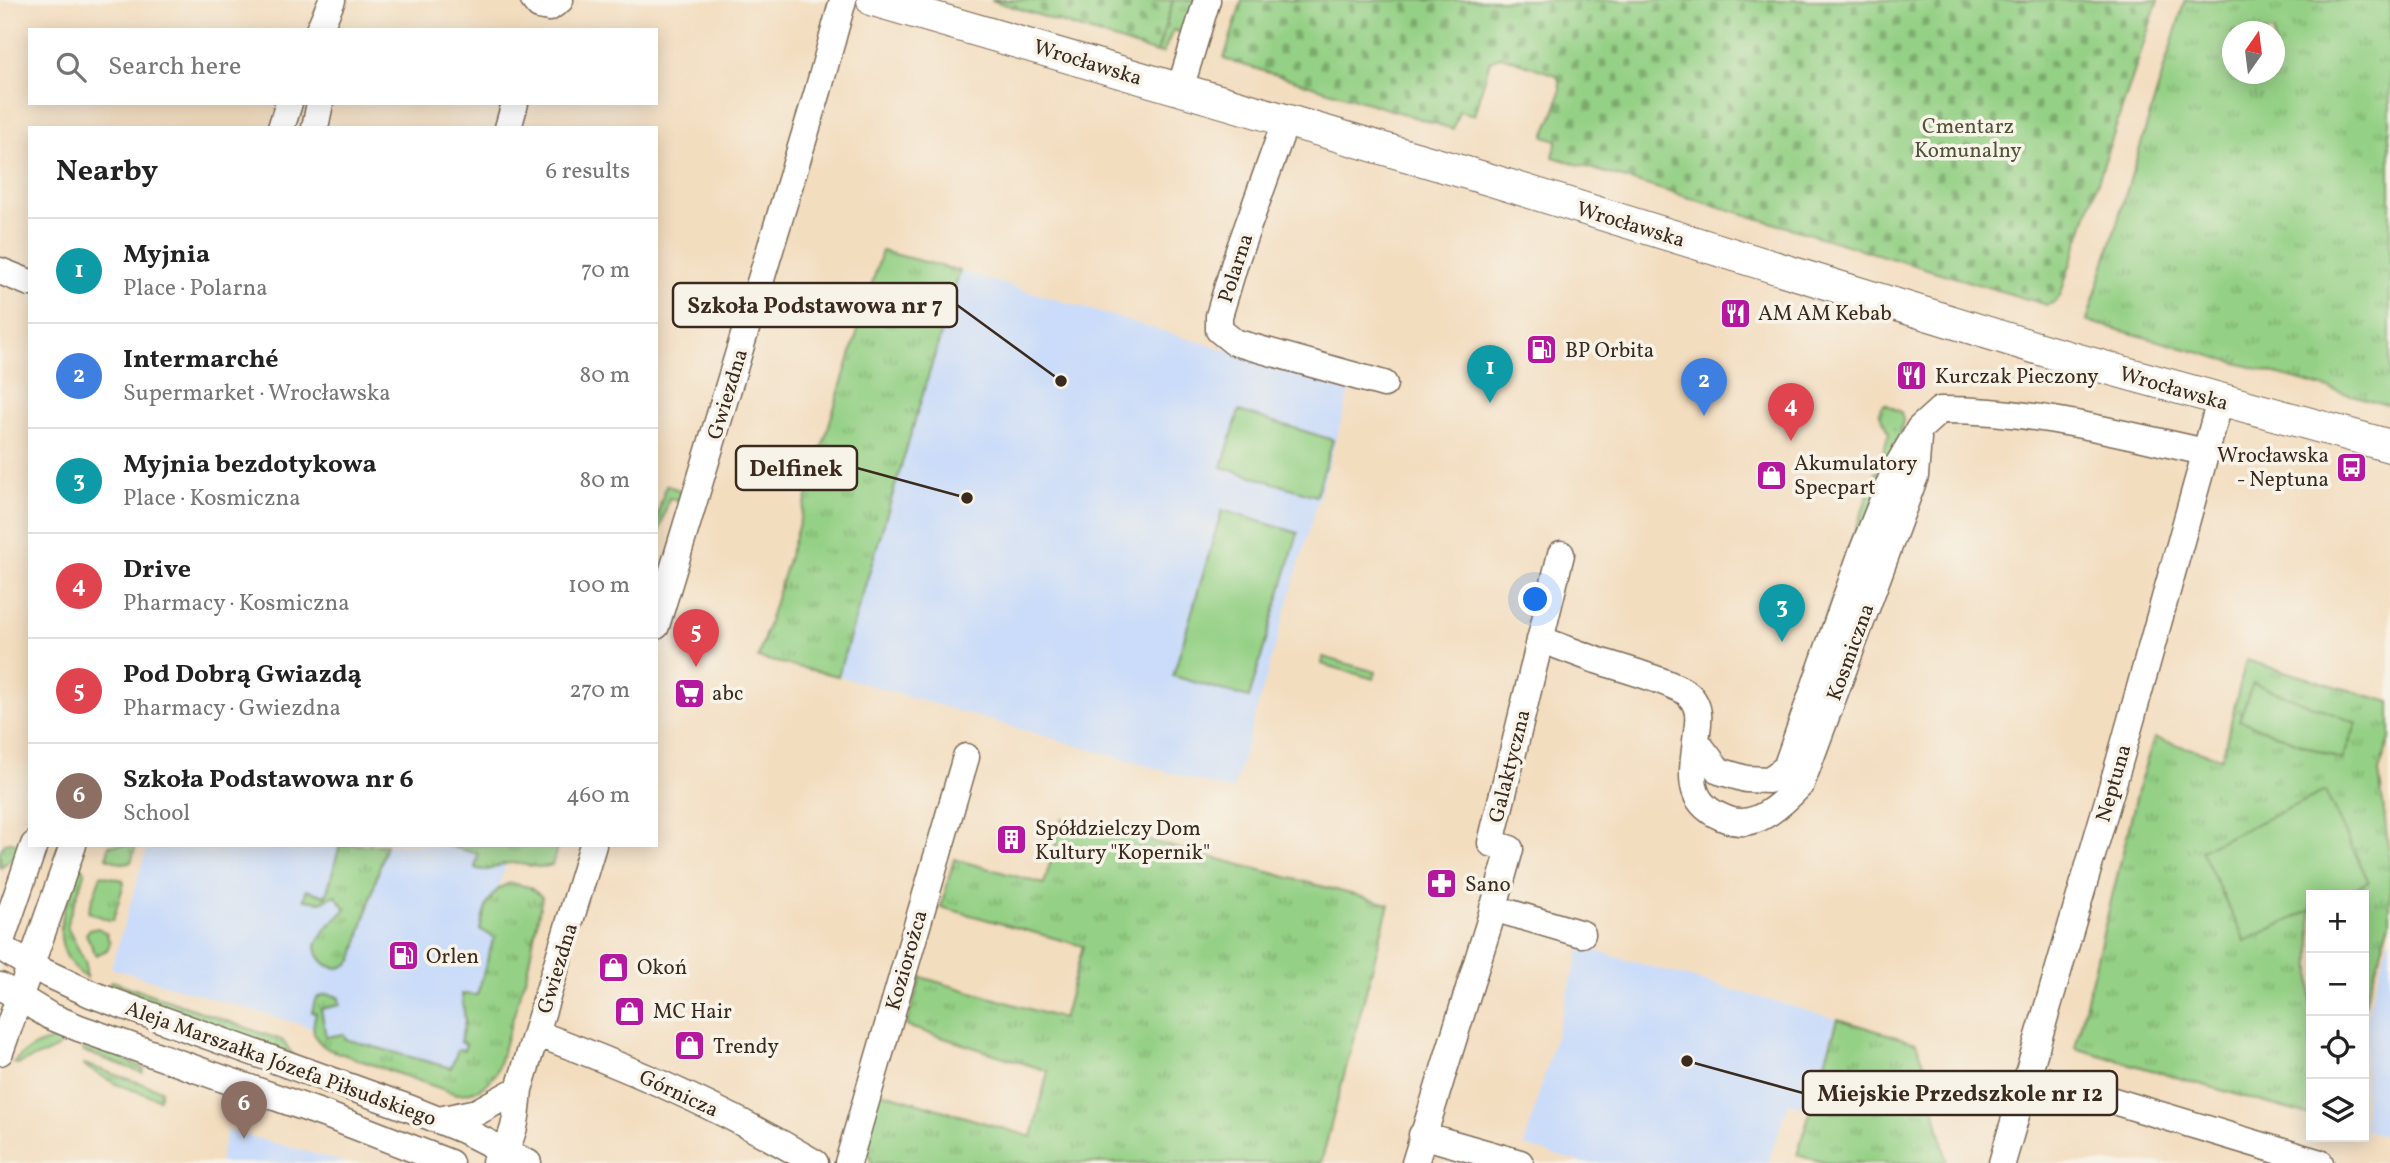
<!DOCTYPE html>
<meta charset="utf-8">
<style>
:root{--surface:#fff;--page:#f2f2f2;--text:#222;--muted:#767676;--line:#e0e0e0;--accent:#b5179e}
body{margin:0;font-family:Vollkorn,serif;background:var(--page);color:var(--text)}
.controls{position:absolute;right:21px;bottom:21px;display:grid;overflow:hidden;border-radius:0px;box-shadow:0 4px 18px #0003}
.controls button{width:63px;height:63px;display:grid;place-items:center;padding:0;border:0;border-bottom:2px solid var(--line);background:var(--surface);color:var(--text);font:35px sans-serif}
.compass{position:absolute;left:2222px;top:21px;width:63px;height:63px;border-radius:50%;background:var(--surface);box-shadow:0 4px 18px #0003;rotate:14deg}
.you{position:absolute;left:1536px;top:600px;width:24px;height:24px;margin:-18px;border:5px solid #fff;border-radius:50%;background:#1a73e8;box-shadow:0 0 0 10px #1a73e833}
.badge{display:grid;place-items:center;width:46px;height:46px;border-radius:50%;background:var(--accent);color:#fff;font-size:23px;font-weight:700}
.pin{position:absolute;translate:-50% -58px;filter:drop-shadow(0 2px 4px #0008)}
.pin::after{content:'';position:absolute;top:37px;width:24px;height:21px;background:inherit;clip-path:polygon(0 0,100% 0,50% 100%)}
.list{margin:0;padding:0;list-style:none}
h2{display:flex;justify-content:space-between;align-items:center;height:91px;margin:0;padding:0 28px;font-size:30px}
h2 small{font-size:23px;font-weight:400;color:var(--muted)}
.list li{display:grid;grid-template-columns:46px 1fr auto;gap:21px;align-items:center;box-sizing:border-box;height:105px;padding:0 28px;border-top:2px solid var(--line)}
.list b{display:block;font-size:26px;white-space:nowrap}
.list p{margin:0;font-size:23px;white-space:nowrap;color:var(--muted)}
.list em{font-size:23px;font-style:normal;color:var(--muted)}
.icon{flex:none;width:38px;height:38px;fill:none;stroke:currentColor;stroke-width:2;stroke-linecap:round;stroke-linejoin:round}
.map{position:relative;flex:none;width:2390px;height:1163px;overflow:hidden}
.search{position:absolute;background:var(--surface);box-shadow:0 4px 18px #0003;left:28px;top:28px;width:630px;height:77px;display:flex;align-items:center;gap:18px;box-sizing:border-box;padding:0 24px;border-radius:0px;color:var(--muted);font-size:26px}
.panel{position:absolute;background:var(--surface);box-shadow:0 4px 18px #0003;left:28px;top:126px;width:630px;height:721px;border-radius:0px}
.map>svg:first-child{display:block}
</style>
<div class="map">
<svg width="2390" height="1163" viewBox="0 0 2390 1163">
<defs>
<pattern id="grass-tufts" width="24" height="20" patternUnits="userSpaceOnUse" patternTransform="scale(1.75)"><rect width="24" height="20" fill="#94d085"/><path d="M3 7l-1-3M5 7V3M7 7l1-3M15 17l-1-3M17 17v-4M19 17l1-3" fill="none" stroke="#7aa96c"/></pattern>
<pattern id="cemetery-stones" width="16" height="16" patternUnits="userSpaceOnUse" patternTransform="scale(1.75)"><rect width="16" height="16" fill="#94d085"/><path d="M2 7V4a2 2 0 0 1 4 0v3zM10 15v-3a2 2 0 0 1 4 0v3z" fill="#7aa96c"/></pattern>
</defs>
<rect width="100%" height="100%" fill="#f7f3e8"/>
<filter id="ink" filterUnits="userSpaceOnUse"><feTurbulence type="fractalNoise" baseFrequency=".0143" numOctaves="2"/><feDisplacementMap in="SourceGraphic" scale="14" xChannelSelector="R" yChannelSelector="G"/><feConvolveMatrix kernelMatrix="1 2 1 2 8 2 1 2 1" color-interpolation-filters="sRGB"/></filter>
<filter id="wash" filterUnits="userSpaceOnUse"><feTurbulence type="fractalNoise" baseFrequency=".00686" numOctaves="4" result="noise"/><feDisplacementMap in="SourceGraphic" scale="28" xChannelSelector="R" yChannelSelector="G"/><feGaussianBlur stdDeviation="1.57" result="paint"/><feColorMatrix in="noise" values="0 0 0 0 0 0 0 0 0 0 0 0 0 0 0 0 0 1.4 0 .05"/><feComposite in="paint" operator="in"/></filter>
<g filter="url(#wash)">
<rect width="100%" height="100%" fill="#f3ddbf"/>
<!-- built -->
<path fill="#cadcf9" d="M 960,271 L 1351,387 L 1233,791 L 838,676 Z
M 148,845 L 445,845 L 479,854 L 500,866 L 506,864 L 498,889 L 493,894 L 481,932 L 494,937 L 477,995 L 465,992 L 461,996 L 465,1022 L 464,1050 L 458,1049 L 451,1068 L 344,1039 L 345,1037 L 325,1037 L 312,1028 L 111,968 Z
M 2390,935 L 2390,1138 L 2364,1130 L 2364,1024 Z
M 1581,947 L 1836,1019 L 1812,1109 L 1788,1103 L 1768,1163 L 1583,1163 L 1524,1146 Z
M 227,1130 L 297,1149 L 347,1163 L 219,1163 Z"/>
<!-- grass -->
<path fill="url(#grass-tufts)" stroke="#687d52" stroke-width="2" fill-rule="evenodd" d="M 1173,0 L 1196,0 L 1185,34 L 1173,30 L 1163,53 L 1157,53 Z
M 2185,0 L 2390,0 L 2390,406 L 2087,321 ZM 2232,32 L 2274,32 L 2274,74 L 2232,74 Z
M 882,251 L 960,271 L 838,676 L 758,658 Z
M 1885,404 L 1901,412 L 1903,420 L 1901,431 L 1796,703 L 1889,434 L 1879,413 L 1881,407 Z
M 666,485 L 679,490 L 682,502 L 669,498 L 656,543 L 656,520 Z
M 1323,657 L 1376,672 L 1374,679 L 1322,664 Z
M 2246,660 L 2390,702 L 2390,739 L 2379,771 L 2390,861 L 2390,923 L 2364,1005 L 2364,895 L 2311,895 L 2311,1116 L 2075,1048 L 2140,782 L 2154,738 L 2222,758 Z
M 1063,818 L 1389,904 L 1321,1163 L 872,1163 L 865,1143 L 878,1091 L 1032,1137 L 1048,1071 L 906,1026 L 921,977 L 1063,1019 L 1083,946 L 941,907 L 954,859 L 1044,884 Z
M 11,842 L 21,845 L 14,856 L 0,868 L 0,851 L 5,843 Z
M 109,845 L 136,845 L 131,862 L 121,863 L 107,858 Z
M 340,845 L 386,845 L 353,959 C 340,977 316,965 316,945 L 325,929 L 346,909 L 335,895 L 321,902 L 304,900 L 306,890 L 326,896 Z
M 445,845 L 558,845 L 552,865 C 538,870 527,864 513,863 C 496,862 493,875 475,868 L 478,854 Z
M 79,866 L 84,869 L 85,873 L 67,923 L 68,929 L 86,964 L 86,978 C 43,946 65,907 79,866 Z
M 101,875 L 122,880 L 124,883 L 113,920 L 109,920 L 88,912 Z
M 511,883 L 529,887 L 542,897 L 527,972 L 496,1073 C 486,1088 474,1094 456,1094 L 328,1049 C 312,1039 311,1030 316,1013 L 312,1012 L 315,1000 C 321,993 332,993 339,998 L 340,1005 L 321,1009 L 326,1037 L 344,1034 L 345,1039 L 451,1068 L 458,1049 L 464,1050 L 466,1044 L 460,1042 L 465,1022 L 462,994 L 477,995 L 494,937 L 480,930 C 484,910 489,889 511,883 Z
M 98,928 L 106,933 L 110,943 L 107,950 L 96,955 L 86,934 L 89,930 Z
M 112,981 L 282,1040 L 294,1056 L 107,987 Z
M 1838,1019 L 1916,1043 L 1923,1060 L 1947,1163 L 1826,1163 L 1797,1155 Z
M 64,1038 L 63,1044 C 50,1055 34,1056 19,1064 L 13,1063 C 27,1047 44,1041 64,1038 Z
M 85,1043 L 113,1053 L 144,1069 L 143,1073 L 83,1051 Z
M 84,1064 L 161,1090 L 159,1099 L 116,1084 L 84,1066 Z"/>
<!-- cemetery -->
<path fill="url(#cemetery-stones)" stroke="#687d52" stroke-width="2" d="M 991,0 L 1173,0 L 1157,53 Z
M 1242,0 L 2158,0 L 2060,296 L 2055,302 L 2047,305 L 1553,157 L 1557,140 L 1544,136 C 1550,121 1568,89 1556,75 L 1501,56 L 1490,61 L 1474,115 L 1459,111 L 1453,129 L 1224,59 Z"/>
<!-- pitch -->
<path fill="#94d085" stroke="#687d52" stroke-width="2" d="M 1239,411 L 1333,440 L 1316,496 L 1222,467 Z
M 1222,510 L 1298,533 L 1249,698 L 1173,676 Z
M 2253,683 L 2357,723 L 2342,760 L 2239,720 Z
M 2325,791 L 2369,882 L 2341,895 L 2311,895 L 2311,910 L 2245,941 L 2201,850 Z"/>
</g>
<g filter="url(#ink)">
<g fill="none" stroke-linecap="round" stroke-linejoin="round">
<defs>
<path id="minor" d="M 534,0 L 539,6 L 549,8 L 560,0
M 319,30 L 332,0
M 1180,89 L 1207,0
M 1286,120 L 1236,259 L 1219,316 L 1219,330 L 1234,342 L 1384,384
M 281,128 L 289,103
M 315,128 L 320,103
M 508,128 L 515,103
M 0,271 L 30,283
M 656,626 L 818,91 L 843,0
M 1540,639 C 1558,646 1577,653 1596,660 C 1614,666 1680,684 1690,696 C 1700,707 1699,719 1697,732 C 1693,773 1682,804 1729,820 C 1757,830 1784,802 1801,784 L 1915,476 L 1918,438
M 1696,741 L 1719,771 L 1746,779 L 1769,780 L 1786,768 L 1861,555 L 1895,470 L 1919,429 L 1940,410 C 2030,409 2118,433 2205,452
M 1493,908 L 1582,934
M 0,944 L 34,845
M 0,947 L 31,966 L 91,994 L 411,1109 L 463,1130 L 528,1163
M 0,986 L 50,1016 L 79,1028 L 329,1116 L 450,1163
M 538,1034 C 633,1069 728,1111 815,1163
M 0,1052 L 73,845
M 2027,1075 L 2320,1163
M 439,1120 L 477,1112 L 519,1089
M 1422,1135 L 1520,1163
M 495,1162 C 515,1142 517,1116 519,1089 L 593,845
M 848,1163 L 966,757
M 1415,1163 L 1489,924 L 1510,849 L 1491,843 L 1561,554
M 2002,1163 L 2119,763 L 2220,401"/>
<path id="major" d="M 873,0 L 1491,180 L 2053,353 L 2390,446"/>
</defs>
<!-- minor casing -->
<use href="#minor" stroke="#7b6956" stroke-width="29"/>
<!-- major casing -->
<use href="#major" stroke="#7b6956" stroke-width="34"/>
<!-- minor -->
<use href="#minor" stroke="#fff" stroke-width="26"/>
<!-- major -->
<use href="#major" stroke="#fff" stroke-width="32"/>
</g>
</g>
<!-- icons -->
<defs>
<symbol id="restaurant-square" viewBox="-11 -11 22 22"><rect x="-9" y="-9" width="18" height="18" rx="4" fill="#b5179e" stroke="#f7f3e8"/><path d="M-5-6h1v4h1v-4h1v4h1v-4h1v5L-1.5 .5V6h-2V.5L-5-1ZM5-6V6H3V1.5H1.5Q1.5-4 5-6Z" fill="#fff"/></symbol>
<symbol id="fuel-square" viewBox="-11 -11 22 22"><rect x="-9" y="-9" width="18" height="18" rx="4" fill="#b5179e" stroke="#f7f3e8"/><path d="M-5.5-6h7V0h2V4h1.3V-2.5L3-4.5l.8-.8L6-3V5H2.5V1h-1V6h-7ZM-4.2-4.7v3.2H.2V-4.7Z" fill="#fff"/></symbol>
<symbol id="bus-square" viewBox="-11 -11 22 22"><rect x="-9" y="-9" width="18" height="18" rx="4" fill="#b5179e" stroke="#f7f3e8"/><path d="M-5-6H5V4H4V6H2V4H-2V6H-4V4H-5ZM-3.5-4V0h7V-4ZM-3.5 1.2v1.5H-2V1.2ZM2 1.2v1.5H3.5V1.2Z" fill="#fff"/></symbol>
<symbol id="shop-square" viewBox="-11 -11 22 22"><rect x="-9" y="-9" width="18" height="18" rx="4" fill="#b5179e" stroke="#f7f3e8"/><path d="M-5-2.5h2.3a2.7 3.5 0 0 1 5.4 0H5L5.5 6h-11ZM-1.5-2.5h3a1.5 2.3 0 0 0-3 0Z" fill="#fff"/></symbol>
<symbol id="supermarket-square" viewBox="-11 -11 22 22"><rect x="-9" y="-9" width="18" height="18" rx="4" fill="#b5179e" stroke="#f7f3e8"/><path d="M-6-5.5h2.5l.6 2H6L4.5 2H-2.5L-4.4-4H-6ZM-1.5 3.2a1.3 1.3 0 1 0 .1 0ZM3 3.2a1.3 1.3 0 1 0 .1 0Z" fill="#fff"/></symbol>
<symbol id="building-square" viewBox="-11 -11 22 22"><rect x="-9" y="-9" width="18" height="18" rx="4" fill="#b5179e" stroke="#f7f3e8"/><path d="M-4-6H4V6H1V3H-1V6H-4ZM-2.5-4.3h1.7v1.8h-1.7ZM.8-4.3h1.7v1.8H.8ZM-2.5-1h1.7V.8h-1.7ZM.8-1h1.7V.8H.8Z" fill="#fff"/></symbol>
<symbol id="pharmacy-square" viewBox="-11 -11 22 22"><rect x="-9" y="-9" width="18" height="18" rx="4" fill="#b5179e" stroke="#f7f3e8"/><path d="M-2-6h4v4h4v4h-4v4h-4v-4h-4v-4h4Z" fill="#fff"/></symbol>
</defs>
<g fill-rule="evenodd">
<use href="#restaurant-square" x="1718" y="296" width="35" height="35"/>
<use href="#fuel-square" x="1524" y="332" width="35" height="35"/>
<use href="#restaurant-square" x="1894" y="358" width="35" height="35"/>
<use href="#bus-square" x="2334" y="450" width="35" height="35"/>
<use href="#shop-square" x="1754" y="458" width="35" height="35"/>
<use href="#supermarket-square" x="672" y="676" width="35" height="35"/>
<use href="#building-square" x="994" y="822" width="35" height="35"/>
<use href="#pharmacy-square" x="1424" y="866" width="35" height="35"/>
<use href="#fuel-square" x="386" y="938" width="35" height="35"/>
<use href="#shop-square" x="596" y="950" width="35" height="35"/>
<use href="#shop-square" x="612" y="994" width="35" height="35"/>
<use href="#shop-square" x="672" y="1028" width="35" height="35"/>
</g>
<g text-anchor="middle" stroke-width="7" stroke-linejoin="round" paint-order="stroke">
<!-- street labels -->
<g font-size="21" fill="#3b2a1e" stroke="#f7f3e8">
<text transform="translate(1088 62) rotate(17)" y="7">Wrocławska</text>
<text transform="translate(1631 224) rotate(17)" y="7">Wrocławska</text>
<text transform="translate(1235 268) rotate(-72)" y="7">Polarna</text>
<text transform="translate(2174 388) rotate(16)" y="7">Wrocławska</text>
<text transform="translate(727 394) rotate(-73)" y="7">Gwiezdna</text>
<text transform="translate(1850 652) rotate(-70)" y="7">Kosmiczna</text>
<text transform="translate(1509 766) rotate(-76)" y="7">Galaktyczna</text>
<text transform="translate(2113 783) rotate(-74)" y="7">Neptuna</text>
<text transform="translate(906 960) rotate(-74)" y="7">Koziorożca</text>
<text transform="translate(557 968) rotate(-73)" y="7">Gwiezdna</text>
<text transform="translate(281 1063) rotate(20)" y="7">Aleja Marszałka Józefa Piłsudskiego</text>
<text transform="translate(679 1093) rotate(25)" y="7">Górnicza</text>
</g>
<!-- park labels -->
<g font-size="21" fill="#515438" stroke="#f7f3e8">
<text x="1968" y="133">Cmentarz<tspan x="1968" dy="24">Komunalny</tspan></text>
</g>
<!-- poi labels -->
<g font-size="21" fill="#3b2a1e" stroke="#f7f3e8" text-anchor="start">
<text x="1758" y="320">AM AM Kebab</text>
<text x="1565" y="357">BP Orbita</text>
<text x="1935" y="383">Kurczak Pieczony</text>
<text x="2329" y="462" text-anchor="end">Wrocławska<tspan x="2329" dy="24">- Neptuna</tspan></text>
<text x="1794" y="470">Akumulatory<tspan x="1794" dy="24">Specpart</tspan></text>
<text x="712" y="700">abc</text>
<text x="1035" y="835">Spółdzielczy Dom<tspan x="1035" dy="24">Kultury "Kopernik"</tspan></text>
<text x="1465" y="891">Sano</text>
<text x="426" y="963">Orlen</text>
<text x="637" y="974">Okoń</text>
<text x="653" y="1018">MC Hair</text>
<text x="713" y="1053">Trendy</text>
</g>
</g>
<!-- callouts -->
<path fill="none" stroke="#3b2a1e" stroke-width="2.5" d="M1061 381L957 305M967 498L857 468M1687 1061L1803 1093"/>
<g fill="#3b2a1e" stroke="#f7f3e8" stroke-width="2.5">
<circle cx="1061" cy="381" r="7"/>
<circle cx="967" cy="498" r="7"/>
<circle cx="1687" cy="1061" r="7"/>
</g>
<g fill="#f7f3e8" stroke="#3b2a1e" stroke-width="2.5">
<rect x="673" y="283" width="284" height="44" rx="7"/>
<rect x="736" y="446" width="121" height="44" rx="7"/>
<rect x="1803" y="1071" width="314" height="44" rx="7"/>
</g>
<g font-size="23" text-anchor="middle" font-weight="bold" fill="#3b2a1e">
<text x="815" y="313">Szkoła Podstawowa nr 7</text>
<text x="796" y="476">Delfinek</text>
<text x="1960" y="1101">Miejskie Przedszkole nr 12</text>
</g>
</svg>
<div class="controls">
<button>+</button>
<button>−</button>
<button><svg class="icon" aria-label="locate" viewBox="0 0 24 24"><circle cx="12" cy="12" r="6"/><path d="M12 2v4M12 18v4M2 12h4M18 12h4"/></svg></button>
<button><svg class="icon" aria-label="layers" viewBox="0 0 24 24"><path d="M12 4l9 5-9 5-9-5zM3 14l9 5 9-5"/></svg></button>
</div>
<svg class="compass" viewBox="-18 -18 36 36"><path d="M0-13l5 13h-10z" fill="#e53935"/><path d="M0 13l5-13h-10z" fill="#767676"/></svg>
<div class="you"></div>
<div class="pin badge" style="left:1490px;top:403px;background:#0f9aa8">1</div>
<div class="pin badge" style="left:1704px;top:416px;background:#3f7fe0">2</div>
<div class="pin badge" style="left:1782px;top:642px;background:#0f9aa8">3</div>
<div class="pin badge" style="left:1791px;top:441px;background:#e0444e">4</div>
<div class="pin badge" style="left:696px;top:667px;background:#e0444e">5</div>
<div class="pin badge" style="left:244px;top:1139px;background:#8d6e63">6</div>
<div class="search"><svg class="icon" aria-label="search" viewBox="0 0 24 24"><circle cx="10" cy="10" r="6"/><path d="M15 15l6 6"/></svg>Search here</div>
<section class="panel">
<h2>Nearby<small>6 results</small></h2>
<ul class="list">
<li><span class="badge" style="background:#0f9aa8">1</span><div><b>Myjnia</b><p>Place · Polarna</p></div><em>70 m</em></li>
<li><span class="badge" style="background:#3f7fe0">2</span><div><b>Intermarché</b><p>Supermarket · Wrocławska</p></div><em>80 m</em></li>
<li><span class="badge" style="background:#0f9aa8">3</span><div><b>Myjnia bezdotykowa</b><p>Place · Kosmiczna</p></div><em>80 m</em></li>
<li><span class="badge" style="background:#e0444e">4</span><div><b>Drive</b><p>Pharmacy · Kosmiczna</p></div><em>100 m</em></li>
<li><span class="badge" style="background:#e0444e">5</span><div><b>Pod Dobrą Gwiazdą</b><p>Pharmacy · Gwiezdna</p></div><em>270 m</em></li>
<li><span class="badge" style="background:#8d6e63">6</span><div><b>Szkoła Podstawowa nr 6</b><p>School</p></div><em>460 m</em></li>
</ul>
</section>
</div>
